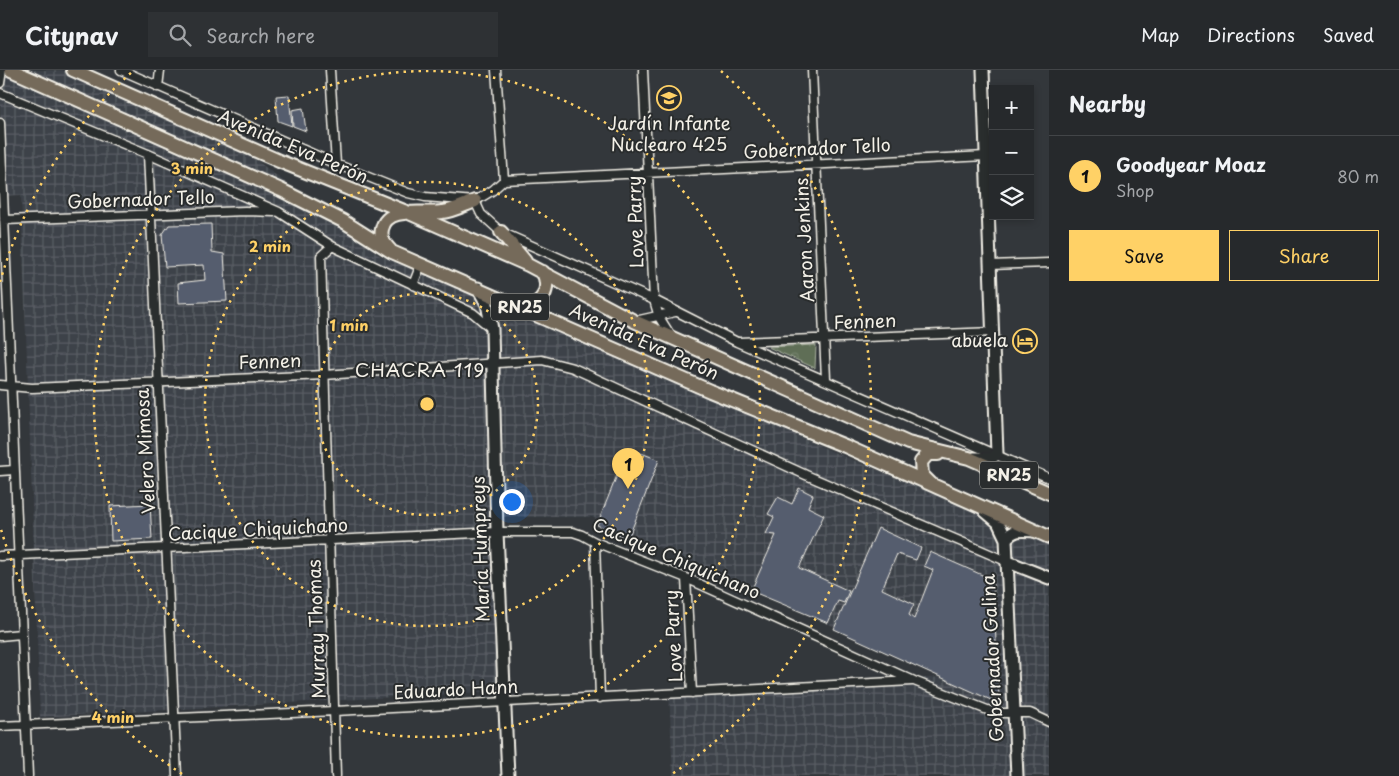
<!DOCTYPE html>
<meta charset="utf-8">
<style>
:root{--surface:#26292c;--page:#2e3134;--text:#f1f3f6;--muted:#a4a6a9;--line:#424548;--accent:#ffd166}
body{margin:0;font-family:"Playpen Sans",sans-serif;background:var(--page);color:var(--text)}
.controls{position:absolute;right:15px;top:15px;display:grid;overflow:hidden;border-radius:0px;box-shadow:0 2px 8px #0003}
.controls button{width:45px;height:45px;display:grid;place-items:center;padding:0;border:0;border-bottom:1px solid var(--line);background:var(--surface);color:var(--text);font:25px sans-serif}
.you{position:absolute;left:511px;top:431px;width:18px;height:18px;margin:-12px;border:4px solid #fff;border-radius:50%;background:#1a73e8;box-shadow:0 0 0 8px #1a73e833}
.badge{display:grid;place-items:center;width:32px;height:32px;border-radius:50%;background:var(--accent);color:#111;font-size:16px;font-weight:700}
.pin{position:absolute;translate:-50% -41px;filter:drop-shadow(0 1px 2px #0008)}
.pin::after{content:'';position:absolute;top:26px;width:18px;height:15px;background:inherit;clip-path:polygon(0 0,100% 0,50% 100%)}
.list{margin:0;padding:0;list-style:none}
h2{display:flex;justify-content:space-between;align-items:center;height:65px;margin:0;padding:0 20px;font-size:21px}
h2 small{font-size:16px;font-weight:400;color:var(--muted)}
.list li{display:grid;grid-template-columns:32px 1fr auto;gap:15px;align-items:center;box-sizing:border-box;height:80px;padding:0 20px;border-top:1px solid var(--line)}
.list b{display:block;font-size:19px;white-space:nowrap}
.list p{margin:0;font-size:16px;white-space:nowrap;color:var(--muted)}
.list em{font-size:16px;font-style:normal;color:var(--muted)}
.actions{display:flex;gap:10px;padding:15px 20px}
.actions a{flex:1;padding:11px 0;border:1px solid var(--accent);border-radius:0px;text-align:center;font-size:18px;color:var(--accent)}
.actions .main{background:var(--accent);color:#111}
.icon{flex:none;width:28px;height:28px;fill:none;stroke:currentColor;stroke-width:2;stroke-linecap:round;stroke-linejoin:round}
.map{position:relative;flex:none;width:1049px;height:706px;overflow:hidden}
header{display:flex;align-items:center;gap:30px;box-sizing:border-box;height:70px;padding:0 25px;background:var(--surface);border-bottom:1px solid var(--line)}
header strong{font-size:24px}
nav{display:flex;gap:28px;margin-inline-start:auto;font-size:18px}
.search{width:350px;height:45px;background:var(--page);display:flex;align-items:center;gap:12px;box-sizing:border-box;padding:0 18px;border-radius:0px;color:var(--muted);font-size:19px}
main{display:flex}
aside{flex:1;background:var(--surface)}
.map>svg:first-child{display:block}
</style>
<header>
<strong>Citynav</strong>
<div class="search"><svg class="icon" aria-label="search" viewBox="0 0 24 24"><circle cx="10" cy="10" r="6"/><path d="M15 15l6 6"/></svg>Search here</div>
<nav><a>Map</a><a>Directions</a><a>Saved</a></nav>
</header>
<main>
<div class="map">
<svg width="1049" height="706" viewBox="0 0 1049 706">
<defs>
<pattern id="industrial-grid" width="8" height="8" patternUnits="userSpaceOnUse" patternTransform="scale(1.25)"><rect width="8" height="8" fill="#3d424a"/><path d="M0 4h8M4 0v8" fill="none" stroke="#5a5e64"/></pattern>
<pattern id="park-crowns" width="20" height="18" patternUnits="userSpaceOnUse" patternTransform="scale(1.25)"><rect width="20" height="18" fill="#5e6e56"/><path d="M2 6a3 3 0 1 1 6 0M12 15a3 3 0 1 1 6 0" fill="none" stroke="#76836e"/></pattern>
</defs>
<rect width="100%" height="100%" fill="#33373b"/>
<filter id="ink" filterUnits="userSpaceOnUse"><feTurbulence type="fractalNoise" baseFrequency=".02" numOctaves="2"/><feDisplacementMap in="SourceGraphic" scale="10" xChannelSelector="R" yChannelSelector="G"/><feConvolveMatrix kernelMatrix="1 2 1 2 8 2 1 2 1" color-interpolation-filters="sRGB"/></filter>
<g filter="url(#ink)">
<!-- industrial -->
<path fill="url(#industrial-grid)" d="M 0,0 L 62,0 L 247,83 L 379,185 L 577,268 L 836,383 L 1049,471 L 1049,706 L 673,706 L 669,621 L 946,607 L 592,447 L 496,447 L 500,621 L 40,647 L 21,125 L 0,126 Z"/>
<!-- park -->
<path fill="url(#park-crowns)" stroke="#a9b09f" d="M 816,275 L 815,298 L 768,277 Z"/>
<!-- building -->
<path fill="#555d6e" stroke="#f4f1e8" d="M 289,25 L 292,56 L 278,51 L 276,26 Z
M 303,38 L 306,61 L 293,56 L 292,40 Z
M 211,154 L 212,182 L 224,184 L 227,231 L 179,233 L 178,213 L 205,210 L 204,195 L 165,197 L 162,165 L 169,155 Z
M 628,378 L 659,390 L 628,469 L 597,455 Z
M 799,418 L 813,425 L 808,437 L 824,445 L 799,498 L 849,521 L 844,533 L 838,531 L 828,553 L 751,521 L 776,465 L 766,464 L 774,447 L 768,444 L 778,427 L 792,434 Z
M 150,434 L 152,469 L 111,471 L 110,436 Z
M 878,458 L 921,478 L 916,490 L 897,484 L 882,519 L 914,534 L 909,545 L 914,549 L 933,500 L 924,496 L 930,482 L 989,508 L 993,515 L 999,627 L 991,630 L 834,559 Z"/>
<g fill="none" stroke-linecap="round" stroke-linejoin="round">
<defs>
<path id="street" d="M 121,0 L 336,94 L 408,123 L 425,127 L 475,131 L 481,144 L 501,162 L 654,230 L 737,272 L 1049,408
M 330,0 L 336,94
M 496,0 L 504,110
M 643,0 L 654,230 L 659,247 L 671,266
M 812,0 L 826,309
M 0,13 L 2,0
M 158,17 L 160,0
M 0,23 L 148,84 L 279,142 L 332,176 L 473,243 L 492,259
M 0,53 L 28,706
M 148,84 L 177,706
M 475,131 L 493,120 L 504,110 L 986,86
M 4,150 L 245,141 L 274,142
M 332,176 L 321,186 L 336,706
M 991,195 L 1049,193
M 413,215 L 421,194
M 635,251 L 675,242
M 739,272 L 994,262
M 0,315 L 32,318 L 324,305 L 542,290 L 573,298 L 806,405 L 1006,491
M 0,401 L 14,400
M 595,472 L 600,628
M 0,486 L 497,462 L 573,462 L 582,465 L 595,472 L 686,508 L 914,611 L 995,643 L 1030,643 L 1049,652
M 686,508 L 692,623
M 0,566 L 21,564
M 0,656 L 335,641 L 912,611"/>
<path id="secondary" d="M 478,218 L 487,234 L 492,259 L 497,462 L 508,706
M 974,388 L 992,388 L 997,384 L 983,0
M 985,441 L 998,452 L 1006,469 L 1017,706
M 1006,469 C 1014,459 1021,460 1033,461
M 1006,491 L 1049,508"/>
<path id="primary" d="M 11,0 L 281,120 L 343,151 L 392,182 L 710,321 L 845,376 L 1049,467
M 73,0 L 279,91 L 409,143 L 528,195 L 634,251 L 908,373 L 969,388 L 1049,423
M 501,162 L 525,191
M 390,180 C 384,173 380,169 382,159 C 387,135 424,145 442,142 C 453,141 464,135 475,131
M 525,238 C 543,233 551,220 543,202
M 931,414 L 922,405 L 921,392 L 928,384 L 938,384"/>
</defs>
<!-- street casing -->
<use href="#street" stroke="#f4f1e8" stroke-width="11"/>
<!-- secondary casing -->
<use href="#secondary" stroke="#f4f1e8" stroke-width="15"/>
<!-- primary casing -->
<use href="#primary" stroke="#f4f1e8" stroke-width="16"/>
<!-- street -->
<use href="#street" stroke="#2a2d2e" stroke-width="8"/>
<!-- secondary -->
<use href="#secondary" stroke="#2a2d2e" stroke-width="11"/>
<!-- primary -->
<use href="#primary" stroke="#746a5a" stroke-width="12"/>
</g>
</g>
<!-- distance rings -->
<g fill="none" stroke="#ffd166" stroke-width="2.5" stroke-dasharray="2.5 5">
<circle cx="427" cy="334" r="111"/>
<circle cx="427" cy="334" r="222"/>
<circle cx="427" cy="334" r="333"/>
<path d="M182 704A444 444 0 0 1 0 456M0 212A444 444 0 0 1 133 1M721 1A444 444 0 0 1 672 704"/>
</g>
<!-- icons -->
<defs>
<symbol id="school-ring" viewBox="-11 -11 22 22"><circle r="9.5" fill="#2a2d2e" stroke="#ffd166" stroke-width="1.5"/><path d="M0-5L7-2L0 1L-7-2ZM-4 1L0 2.5L4 1V4Q0 6-4 4Z" fill="#ffd166"/></symbol>
<symbol id="hotel-ring" viewBox="-11 -11 22 22"><circle r="9.5" fill="#2a2d2e" stroke="#ffd166" stroke-width="1.5"/><path d="M-6-4.5h1.5V1H6V5H4.5V3h-9V5H-6ZM-4 0a1.8 1.8 0 1 1 3.6 0ZM.5 0V-2.5h3Q6-2.5 6 0Z" fill="#ffd166"/></symbol>
</defs>
<g fill-rule="evenodd">
<use href="#school-ring" x="655" y="14" width="28" height="28"/>
<use href="#hotel-ring" x="1011" y="257" width="28" height="28"/>
</g>
<g text-anchor="middle" stroke-width="4" stroke-linejoin="round" paint-order="stroke">
<!-- shield labels -->
<g fill="#2a2d2e" stroke="#b7b6b0" stroke-width="1">
<rect x="491" y="223.5" width="58" height="27" rx="4"/>
<rect x="980" y="391.5" width="58" height="27" rx="4"/>
</g>
<g font-size="16" font-weight="bold" fill="#f4f1e8">
<text x="520" y="243">RN25</text>
<text x="1009" y="411">RN25</text>
</g>
<!-- poi labels -->
<g font-size="18" fill="#f4f1e8" stroke="#2a2d2e">
<text x="669" y="60">Jardín Infante<tspan x="669" dy="21">Nuclearo 425</tspan></text>
<text x="1008" y="277" text-anchor="end">abuela</text>
</g>
<!-- street labels -->
<g font-size="18" fill="#f4f1e8" stroke="#2a2d2e">
<text transform="translate(293 77) rotate(23)" y="6">Avenida Eva Perón</text>
<text transform="translate(817 79) rotate(-3)" y="6">Gobernador Tello</text>
<text transform="translate(141 130) rotate(-2)" y="6">Gobernador Tello</text>
<text transform="translate(636 152) rotate(-92)" y="6">Love Parry</text>
<text transform="translate(805 170) rotate(-93)" y="6">Aaron Jenkins</text>
<text transform="translate(865 252) rotate(-2)" y="6">Fennen</text>
<text transform="translate(644 272) rotate(24)" y="6">Avenida Eva Perón</text>
<text transform="translate(270 292) rotate(-2)" y="6">Fennen</text>
<text transform="translate(146 381) rotate(-93)" y="6">Velero Mimosa</text>
<text transform="translate(258 460) rotate(-3)" y="6">Cacique Chiquichano</text>
<text transform="translate(481 479) rotate(-92)" y="6">María Humpreys</text>
<text transform="translate(676 489) rotate(23)" y="6">Cacique Chiquichano</text>
<text transform="translate(317 559) rotate(-92)" y="6">Murray Thomas</text>
<text transform="translate(674 566) rotate(-93)" y="6">Love Parry</text>
<text transform="translate(993 588) rotate(-93)" y="6">Gobernador Galina</text>
<text transform="translate(456 620) rotate(-3)" y="6">Eduardo Hann</text>
</g>
<!-- neighbourhood labels -->
<g font-size="19" letter-spacing="1" fill="#f4f1e8" stroke="#2a2d2e">
<text x="420" y="307">CHACRA 119</text>
</g>
</g>
<circle cx="427" cy="334" r="8" fill="#ffd166" stroke="#2a2d2e" stroke-width="2.5"/>
<g font-size="15" text-anchor="middle" font-weight="bold" fill="#ffd166" stroke="#2a2d2e" stroke-width="4" stroke-linejoin="round" paint-order="stroke">
<text x="192" y="104">3 min</text>
<text x="270" y="182">2 min</text>
<text x="349" y="261">1 min</text>
<text x="113" y="653">4 min</text>
</g>
</svg>
<div class="controls">
<button>+</button>
<button>−</button>
<button><svg class="icon" aria-label="layers" viewBox="0 0 24 24"><path d="M12 4l9 5-9 5-9-5zM3 14l9 5 9-5"/></svg></button>
</div>
<div class="you"></div>
<div class="pin badge" style="left:628px;top:419px">1</div>
</div>
<aside>
<h2>Nearby<small></small></h2>
<ul class="list">
<li><span class="badge">1</span><div><b>Goodyear Moaz</b><p>Shop</p></div><em>80 m</em></li>
</ul>
<div class="actions"><a class="main">Save</a><a>Share</a></div>
</aside>
</main>
